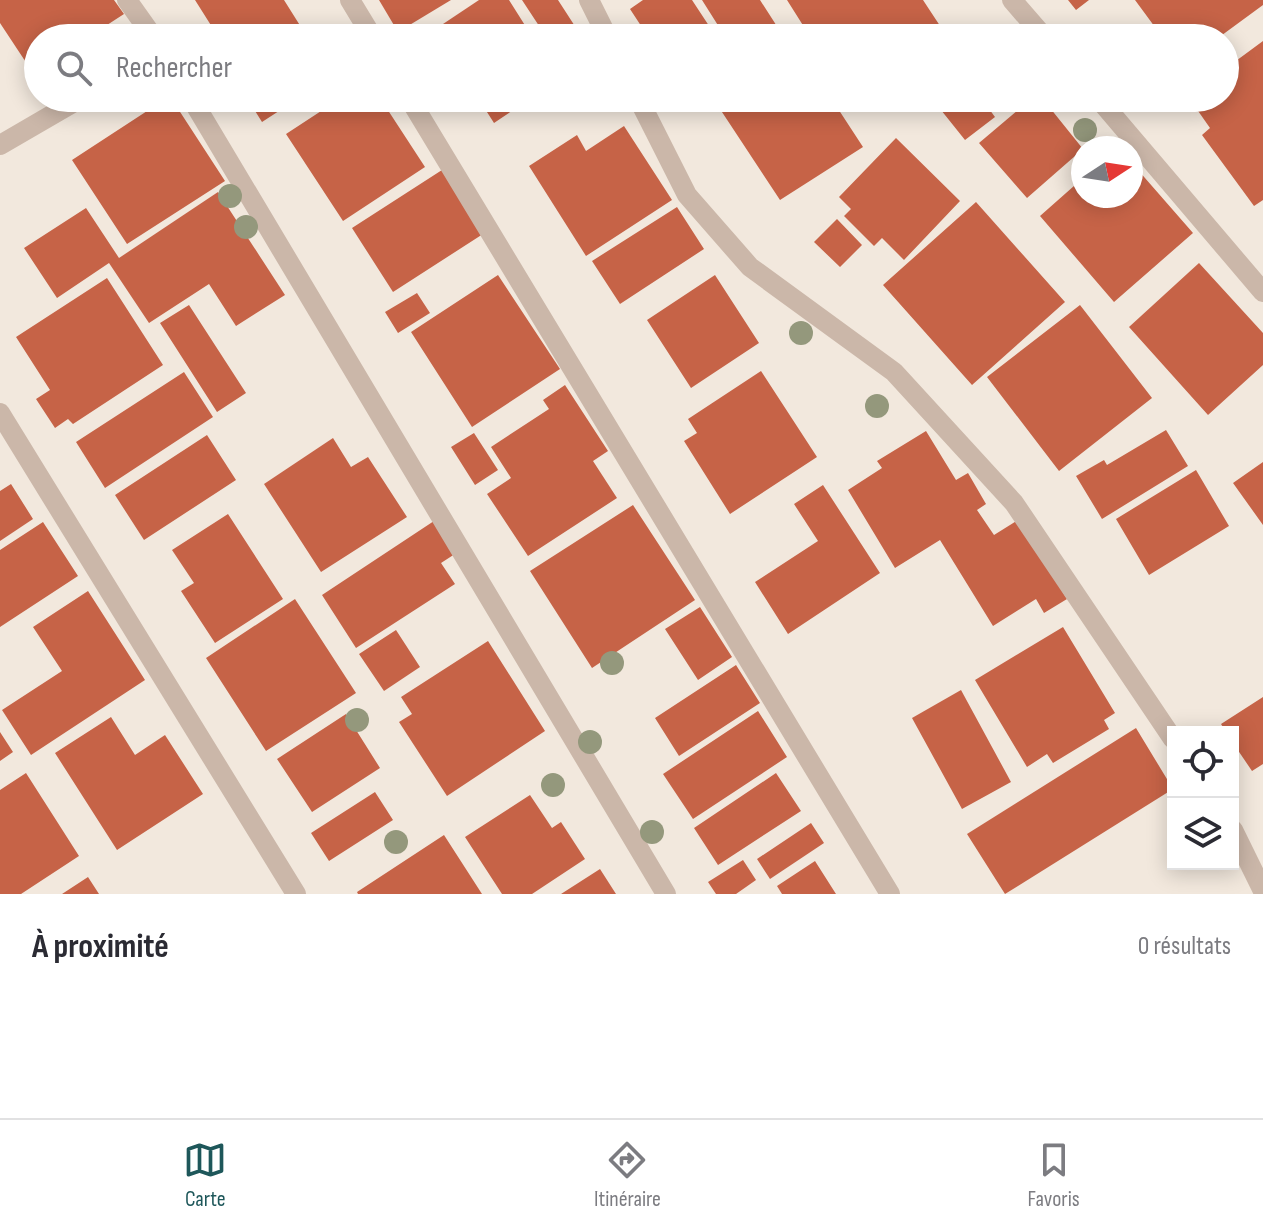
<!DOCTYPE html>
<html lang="fr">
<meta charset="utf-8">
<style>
:root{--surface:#fff;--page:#f7f7f7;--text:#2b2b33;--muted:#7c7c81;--line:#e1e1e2;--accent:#1e575a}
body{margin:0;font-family:"Sofia Sans Condensed",sans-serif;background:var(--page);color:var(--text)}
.controls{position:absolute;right:24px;bottom:24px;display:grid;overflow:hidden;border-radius:0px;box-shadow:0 4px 20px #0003}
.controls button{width:72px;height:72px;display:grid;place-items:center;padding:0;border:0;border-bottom:2px solid var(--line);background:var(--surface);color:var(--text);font:40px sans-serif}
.compass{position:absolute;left:1071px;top:136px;width:72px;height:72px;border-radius:50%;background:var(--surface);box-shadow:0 4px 20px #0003;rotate:78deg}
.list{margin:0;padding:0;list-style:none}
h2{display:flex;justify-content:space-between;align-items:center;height:104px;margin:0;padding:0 32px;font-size:34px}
h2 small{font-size:26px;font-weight:400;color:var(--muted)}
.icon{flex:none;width:44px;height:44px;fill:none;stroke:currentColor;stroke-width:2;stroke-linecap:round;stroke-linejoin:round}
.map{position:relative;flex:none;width:1263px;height:894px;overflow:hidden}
.search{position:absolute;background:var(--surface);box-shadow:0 4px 20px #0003;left:24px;right:24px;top:24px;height:88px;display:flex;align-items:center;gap:20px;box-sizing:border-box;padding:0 28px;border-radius:44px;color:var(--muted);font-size:30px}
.sheet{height:224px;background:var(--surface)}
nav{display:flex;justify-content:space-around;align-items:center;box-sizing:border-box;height:112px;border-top:2px solid var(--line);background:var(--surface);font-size:22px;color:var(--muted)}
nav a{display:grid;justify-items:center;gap:4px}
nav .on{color:var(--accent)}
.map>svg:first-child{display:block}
</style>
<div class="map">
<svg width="1263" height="894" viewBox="0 0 1263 894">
<rect width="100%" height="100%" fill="#f2e8dd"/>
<!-- building -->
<path fill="#c66347" d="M 0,0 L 114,0 L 124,14 L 87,38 L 38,38 L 38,70 L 33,73 L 0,23 Z
M 195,0 L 284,0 L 306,35 L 315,30 L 320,38 L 219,38 Z
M 379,0 L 451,0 L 398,32 Z
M 479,0 L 509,0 L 533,38 L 439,38 L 434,30 Z
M 522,0 L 558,0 L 580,34 L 573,38 L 547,38 Z
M 643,0 L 692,0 L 717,38 L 649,38 L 630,9 Z
M 702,0 L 760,0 L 780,31 L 769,38 L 726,38 Z
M 787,0 L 923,0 L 948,38 L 811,38 Z
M 1068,0 L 1089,0 L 1076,10 Z
M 1135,0 L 1263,0 L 1263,5 L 1218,38 L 1163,38 Z
M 1263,41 L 1263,200 L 1254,206 L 1202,135 L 1210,128 L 1189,98 L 1225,98 L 1225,69 Z
M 167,98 L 171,98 L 225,181 L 127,244 L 72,160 Z
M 247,98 L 299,98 L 262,122 Z
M 341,98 L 380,98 L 425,167 L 343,221 L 286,134 Z
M 478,98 L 531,98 L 494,123 Z
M 737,98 L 831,98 L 863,147 L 780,200 L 720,109 Z
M 850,98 L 874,98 L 857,109 Z
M 956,98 L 981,98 L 995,117 L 965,140 L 941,110 Z
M 1032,98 L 1042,98 L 1083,149 L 1027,198 L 979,143 Z
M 624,126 L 672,200 L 586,256 L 529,166 L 577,135 L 586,151 Z
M 896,138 L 960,201 L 904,260 L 882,238 L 874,246 L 844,216 L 851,209 L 839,197 Z
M 1131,162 L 1193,233 L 1114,302 L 1040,216 L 1083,178 L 1083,196 L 1131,196 Z
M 442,170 L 483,234 L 393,292 L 352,228 Z
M 218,192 L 285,295 L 236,326 L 209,284 L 149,323 L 109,263 L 57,298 L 24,248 L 86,208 L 119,258 Z
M 976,202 L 1065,302 L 972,385 L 883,285 Z
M 677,207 L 704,249 L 620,304 L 592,261 Z
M 837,219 L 862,245 L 840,267 L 814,242 Z
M 1199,263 L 1263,333 L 1263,365 L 1208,415 L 1129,327 Z
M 498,275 L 560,369 L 472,427 L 411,332 Z
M 715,275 L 759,343 L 691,388 L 647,320 Z
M 107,278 L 163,365 L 73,424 L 68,419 L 55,428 L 36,399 L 50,390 L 16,337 Z
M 417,293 L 430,313 L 398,333 L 385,312 Z
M 189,305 L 246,393 L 217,412 L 160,323 Z
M 1080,305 L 1152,398 L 1059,471 L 987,377 Z
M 761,371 L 817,457 L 730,514 L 684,441 L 697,433 L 688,419 Z
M 184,372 L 213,417 L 105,488 L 76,442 Z
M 565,385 L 608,451 L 593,461 L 617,498 L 528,556 L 487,494 L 511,478 L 491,447 L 549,409 L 543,400 Z
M 1166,430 L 1188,466 L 1102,519 L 1076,476 L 1104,460 L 1107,465 Z
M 926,431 L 956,480 L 968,473 L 986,504 L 977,510 L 994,535 L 1018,520 L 1067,599 L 1044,613 L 1036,599 L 993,626 L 940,540 L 895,568 L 848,490 L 882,468 L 877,461 Z
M 474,433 L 498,470 L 475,485 L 451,447 Z
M 207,435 L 236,480 L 144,540 L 115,495 Z
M 333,438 L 351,467 L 368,457 L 407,517 L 321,572 L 264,484 Z
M 1263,462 L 1263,525 L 1233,483 Z
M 1196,470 L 1229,526 L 1149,575 L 1116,519 Z
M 11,484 L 33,519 L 0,541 L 0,491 Z
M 823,485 L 880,573 L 788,634 L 755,582 L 818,541 L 794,504 Z
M 633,505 L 695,600 L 592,668 L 530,571 Z
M 228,514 L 283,599 L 215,643 L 181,591 L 194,583 L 172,550 Z
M 437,519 L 458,552 L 441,563 L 455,584 L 356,648 L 322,595 Z
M 43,522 L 78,576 L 0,627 L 0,550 Z
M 88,591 L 145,680 L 31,755 L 2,710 L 62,671 L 33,627 Z
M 295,599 L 356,693 L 266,751 L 206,658 Z
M 700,607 L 732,657 L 698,680 L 665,629 Z
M 1063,627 L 1115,713 L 1104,720 L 1109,729 L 1053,763 L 1047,754 L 1027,767 L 975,680 Z
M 396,630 L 420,667 L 384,691 L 359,654 Z
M 488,641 L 545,731 L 447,796 L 399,722 L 412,714 L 401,697 Z
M 736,665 L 760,703 L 679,756 L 655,718 Z
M 961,690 L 1011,782 L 962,809 L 912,718 Z
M 1263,697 L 1263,764 L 1252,771 L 1233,743 L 1233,732 L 1226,732 L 1221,724 Z
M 758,711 L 787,757 L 693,819 L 663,774 Z
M 346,714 L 380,768 L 312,812 L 277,759 Z
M 111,717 L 135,755 L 165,735 L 203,794 L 117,850 L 55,753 Z
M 1136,728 L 1173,789 L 1005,894 L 967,834 Z
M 0,732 L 13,752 L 0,761 Z
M 26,773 L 79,856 L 21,894 L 0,894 L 0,790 Z
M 776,773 L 801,811 L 718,865 L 694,828 Z
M 375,792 L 393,820 L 329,861 L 311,833 Z
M 530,795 L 552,828 L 561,822 L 585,859 L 532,894 L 502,894 L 465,837 Z
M 811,823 L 824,843 L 770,879 L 757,859 Z
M 444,835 L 482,894 L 358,894 L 357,892 Z
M 743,860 L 756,880 L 736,894 L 716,894 L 708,882 Z
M 815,861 L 836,894 L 782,894 L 777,886 Z
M 600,869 L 616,894 L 561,894 Z
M 88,877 L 99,894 L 62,894 Z"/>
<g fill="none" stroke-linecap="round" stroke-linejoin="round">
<!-- lane -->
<path stroke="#cbb7a9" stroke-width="20" d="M 350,0 L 373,38
M 589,0 L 608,38
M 1012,0 L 1045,38
M 409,98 L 890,894
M 638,98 L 687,195 L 750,267 L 894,372 L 1014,503 L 1173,739
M 1098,98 L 1263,292
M 1233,830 L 1263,891"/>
<!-- street -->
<path stroke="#cbb7a9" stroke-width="20" d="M 127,0 L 154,38
M 191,98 L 666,894
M 0,145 L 81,98
M 0,413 L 296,894"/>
</g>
<!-- trees -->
<g fill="#94987c">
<circle cx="1085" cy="130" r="12"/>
<circle cx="230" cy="196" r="12"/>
<circle cx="246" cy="227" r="12"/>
<circle cx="801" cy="333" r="12"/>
<circle cx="877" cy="406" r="12"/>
<circle cx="612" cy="663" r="12"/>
<circle cx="357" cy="720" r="12"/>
<circle cx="590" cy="742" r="12"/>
<circle cx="553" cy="785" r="12"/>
<circle cx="652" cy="832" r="12"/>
<circle cx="396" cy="842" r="12"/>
</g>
</svg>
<div class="controls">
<button><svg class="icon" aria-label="locate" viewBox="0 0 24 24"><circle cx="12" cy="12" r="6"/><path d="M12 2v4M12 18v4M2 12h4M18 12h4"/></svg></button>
<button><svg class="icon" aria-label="layers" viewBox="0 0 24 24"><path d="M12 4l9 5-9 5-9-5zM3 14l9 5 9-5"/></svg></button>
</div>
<svg class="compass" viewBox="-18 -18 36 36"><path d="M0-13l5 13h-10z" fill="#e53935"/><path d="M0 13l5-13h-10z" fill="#7c7c81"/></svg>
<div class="search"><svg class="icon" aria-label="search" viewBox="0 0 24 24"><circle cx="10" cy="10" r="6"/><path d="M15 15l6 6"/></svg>Rechercher</div>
</div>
<section class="sheet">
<h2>À proximité<small>0 résultats</small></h2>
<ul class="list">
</ul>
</section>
<nav>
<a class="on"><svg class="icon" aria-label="map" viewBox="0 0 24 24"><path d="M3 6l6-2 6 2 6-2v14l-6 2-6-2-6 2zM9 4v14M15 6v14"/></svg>Carte</a>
<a><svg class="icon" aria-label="directions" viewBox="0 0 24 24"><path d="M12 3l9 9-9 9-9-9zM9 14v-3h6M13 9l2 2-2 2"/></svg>Itinéraire</a>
<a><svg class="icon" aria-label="saved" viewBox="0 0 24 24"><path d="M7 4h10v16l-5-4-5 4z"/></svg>Favoris</a>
</nav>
